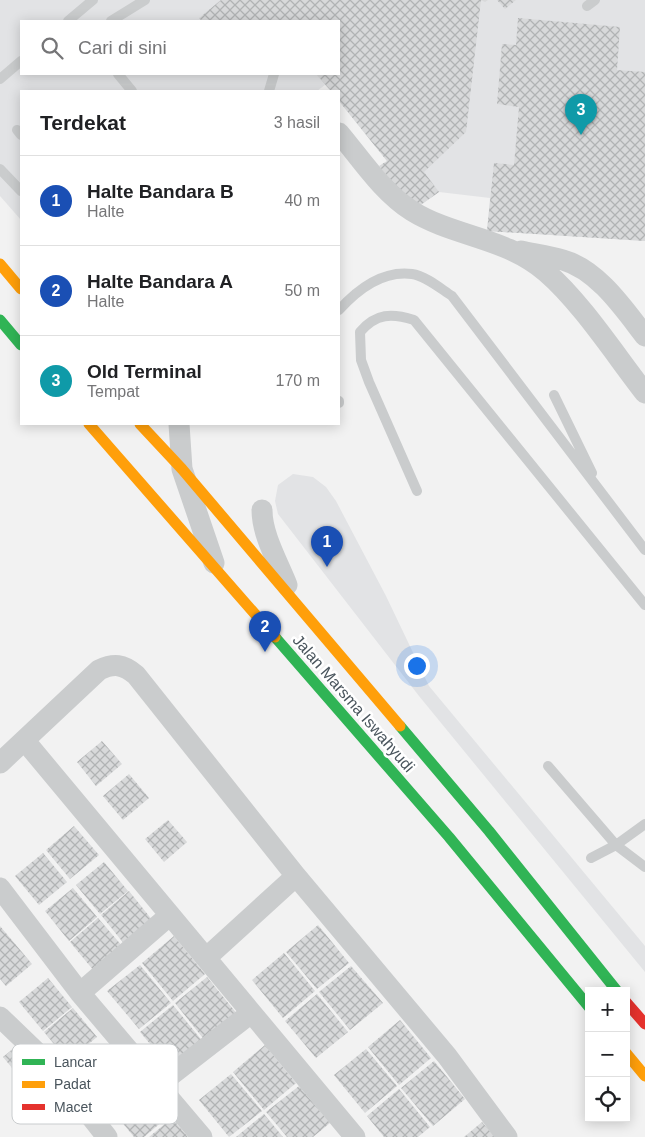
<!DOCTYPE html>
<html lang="id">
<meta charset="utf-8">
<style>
:root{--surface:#fff;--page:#f6f6f6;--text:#202124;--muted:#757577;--line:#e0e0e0;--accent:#111827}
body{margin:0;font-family:Arial,sans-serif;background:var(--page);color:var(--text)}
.controls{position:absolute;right:15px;bottom:15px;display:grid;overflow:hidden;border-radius:0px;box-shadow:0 2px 12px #0003}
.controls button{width:45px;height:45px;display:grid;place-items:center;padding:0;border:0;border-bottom:1px solid var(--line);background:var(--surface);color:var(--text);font:25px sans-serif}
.you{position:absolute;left:416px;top:665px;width:18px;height:18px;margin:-12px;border:4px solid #fff;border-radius:50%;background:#1a73e8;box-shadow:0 0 0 8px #1a73e833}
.badge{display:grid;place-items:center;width:32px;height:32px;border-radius:50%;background:var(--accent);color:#fff;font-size:16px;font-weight:700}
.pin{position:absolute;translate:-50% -41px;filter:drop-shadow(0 1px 2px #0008)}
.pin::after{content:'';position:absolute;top:26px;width:18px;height:15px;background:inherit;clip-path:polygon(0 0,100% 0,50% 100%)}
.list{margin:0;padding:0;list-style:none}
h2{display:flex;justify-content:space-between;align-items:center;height:65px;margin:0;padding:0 20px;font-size:21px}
h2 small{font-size:16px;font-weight:400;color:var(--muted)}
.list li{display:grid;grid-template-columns:32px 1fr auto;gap:15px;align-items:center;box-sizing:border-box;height:90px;padding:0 20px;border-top:1px solid var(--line)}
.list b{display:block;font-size:19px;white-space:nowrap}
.list p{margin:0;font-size:16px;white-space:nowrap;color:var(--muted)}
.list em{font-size:16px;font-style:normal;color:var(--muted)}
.icon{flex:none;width:28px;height:28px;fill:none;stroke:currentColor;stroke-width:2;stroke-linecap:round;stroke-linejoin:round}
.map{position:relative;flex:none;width:645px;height:1137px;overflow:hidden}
.search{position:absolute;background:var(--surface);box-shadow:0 2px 12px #0003;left:20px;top:20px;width:320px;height:55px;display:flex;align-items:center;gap:12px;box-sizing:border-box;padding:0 18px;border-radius:0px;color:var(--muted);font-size:19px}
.panel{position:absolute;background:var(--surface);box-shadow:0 2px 12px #0003;left:20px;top:90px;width:320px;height:335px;border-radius:0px}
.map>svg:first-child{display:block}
</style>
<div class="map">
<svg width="645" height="1137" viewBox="0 0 645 1137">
<defs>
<pattern id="building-cross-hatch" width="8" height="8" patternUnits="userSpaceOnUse" patternTransform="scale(1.25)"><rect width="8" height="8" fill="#d8d9da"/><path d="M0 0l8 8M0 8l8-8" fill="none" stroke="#b1b3b4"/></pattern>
</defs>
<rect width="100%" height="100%" fill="#f2f2f2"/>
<!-- airport -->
<path fill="#e2e3e5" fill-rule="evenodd" d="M 0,0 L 645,0 L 645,241 L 487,231 L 490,198 L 439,192 L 415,209 L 387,161 L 339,101 L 339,91 L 331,91 L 325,85 L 317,91 L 21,91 L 21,220 L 0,196 ZM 21,21 L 339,21 L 339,74 L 21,74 Z
M 293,474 L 313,477 L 326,487 L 336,501 L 386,596 L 429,686 L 645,946 L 645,972 L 419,696 L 278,514 L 275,501 L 278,485 Z"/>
<!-- building -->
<path fill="url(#building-cross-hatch)" d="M 221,0 L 488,0 L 485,2 L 481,0 L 466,132 L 424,172 L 439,192 L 415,209 L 379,166 L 387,161 L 339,101 L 339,91 L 331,91 L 316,74 L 339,74 L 339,21 L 202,21 L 199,18 Z
M 497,0 L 516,0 L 505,9 Z
M 518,18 L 620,27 L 617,70 L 645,72 L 645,241 L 487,231 L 494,163 L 514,165 L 519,107 L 497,104 L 502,44 L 516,45 Z
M 102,741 L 122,764 L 96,786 L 77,762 Z
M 129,774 L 149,798 L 123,820 L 103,796 Z
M 168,820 L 187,842 L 164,862 L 145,839 Z
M 74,826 L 99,855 L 70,879 L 46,850 Z
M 43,853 L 67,882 L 39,905 L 15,876 Z
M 104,862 L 128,891 L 100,914 L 76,885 Z
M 73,888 L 97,917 L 69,941 L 45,911 Z
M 129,891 L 153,921 L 125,945 L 101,915 Z
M 98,918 L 123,947 L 94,971 L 70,942 Z
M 318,925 L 349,963 L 317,989 L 286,952 Z
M 0,926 L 32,964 L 6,986 L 0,979 Z
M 174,936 L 205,974 L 173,1001 L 142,963 Z
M 284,953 L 315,991 L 283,1018 L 252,980 Z
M 140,965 L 171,1003 L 139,1029 L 107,991 Z
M 351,966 L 383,1003 L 350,1030 L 319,992 Z
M 207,977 L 238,1015 L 206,1042 L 175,1003 Z
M 48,978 L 72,1007 L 43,1031 L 19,1002 Z
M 317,994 L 348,1032 L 316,1058 L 285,1021 Z
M 173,1005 L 204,1043 L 172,1070 L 140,1032 Z
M 73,1008 L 97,1037 L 68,1061 L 44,1032 Z
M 400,1020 L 431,1058 L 399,1085 L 368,1047 Z
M 21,1042 L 54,1082 L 36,1097 L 3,1057 Z
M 265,1045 L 296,1083 L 264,1110 L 233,1072 Z
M 366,1049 L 397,1086 L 365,1113 L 334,1075 Z
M 434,1061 L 465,1099 L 433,1126 L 401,1088 Z
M 231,1074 L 262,1111 L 229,1137 L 199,1100 Z
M 139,1077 L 170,1115 L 144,1137 L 134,1137 L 107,1104 Z
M 299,1086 L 330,1123 L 313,1137 L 287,1137 L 266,1112 Z
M 399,1089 L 430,1127 L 418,1137 L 384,1137 L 367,1116 Z
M 264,1114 L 283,1137 L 236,1137 Z
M 172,1118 L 188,1137 L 149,1137 Z
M 482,1122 L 495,1137 L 464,1137 Z"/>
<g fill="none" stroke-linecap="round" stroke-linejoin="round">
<!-- lane -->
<path stroke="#cacccd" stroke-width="10" d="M 587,6 L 595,0
M 68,21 L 93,0
M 111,21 L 145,0
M 118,74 L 132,91
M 0,79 L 21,61
M 269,91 L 274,74
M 17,130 L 21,135
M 0,169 L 21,191
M 339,310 C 357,290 382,270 412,274 C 426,276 441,289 452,296 L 645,550
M 554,395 L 592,473
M 339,401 L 339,403
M 417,491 L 369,382 L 361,360 L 360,332 C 376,313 392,313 414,320 L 645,605
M 548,766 L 616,845 L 645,867
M 591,858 L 616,845 L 645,824"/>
<!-- street -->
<path stroke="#cacccd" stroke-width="21" d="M 339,133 C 361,159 382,192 412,211 C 454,237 505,237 546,272 C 581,302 616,356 645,393
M 521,251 C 535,254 550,256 563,260 C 598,270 624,309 645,336
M 179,424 L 182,469 L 214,563
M 262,510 C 262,535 278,562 287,585
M 25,741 L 355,1137
M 0,763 L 99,670 C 114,663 123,664 136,675 L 296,876
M 0,888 L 80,993 L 202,1137
M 206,958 L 296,876 L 447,1056 L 507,1137
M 80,993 L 170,915
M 0,1017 L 51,1066 L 107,1137
M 157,1086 L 251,1013"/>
<!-- fast -->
<path stroke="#30b455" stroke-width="11" d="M 0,320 L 21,345
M 275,637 L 449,837 L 589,1007
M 400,726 L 489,831 L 617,991"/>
<!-- slow -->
<path stroke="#ff9f0a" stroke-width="11" d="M 0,264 L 21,289
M 89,424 L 275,637
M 140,424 L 182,469 L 400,726
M 626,1053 L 645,1076"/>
<!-- jam -->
<path stroke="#e5322d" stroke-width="11" d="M 626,1002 L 645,1024"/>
</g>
<g text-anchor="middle" stroke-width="5" stroke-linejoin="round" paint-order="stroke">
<!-- street labels -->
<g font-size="16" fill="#4a555d" stroke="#fff">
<text transform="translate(354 703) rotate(49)" y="6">Jalan Marsma Iswahyudi</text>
</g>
</g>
<!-- legend -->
<rect x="12" y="1044" width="166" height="80" rx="8" fill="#fff" stroke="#c9ccce" stroke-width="1"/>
<rect x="22" y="1059" width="23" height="6" fill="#30b455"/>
<rect x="22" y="1081" width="23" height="7" fill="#ff9f0a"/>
<rect x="22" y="1104" width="23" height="6" fill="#e5322d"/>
<g font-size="14" fill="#4a555d">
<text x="54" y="1067">Lancar</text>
<text x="54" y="1089">Padat</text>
<text x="54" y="1112">Macet</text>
</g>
</svg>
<div class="controls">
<button>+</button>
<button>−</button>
<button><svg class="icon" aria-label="locate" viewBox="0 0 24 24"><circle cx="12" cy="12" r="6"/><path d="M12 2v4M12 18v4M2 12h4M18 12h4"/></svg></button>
</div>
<div class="you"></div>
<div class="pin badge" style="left:327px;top:567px;background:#1a4fb4">1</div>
<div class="pin badge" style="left:265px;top:652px;background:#1a4fb4">2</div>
<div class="pin badge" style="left:581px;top:135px;background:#0f9aa8">3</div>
<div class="search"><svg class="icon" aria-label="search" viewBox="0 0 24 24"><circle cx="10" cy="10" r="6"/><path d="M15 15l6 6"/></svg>Cari di sini</div>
<section class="panel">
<h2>Terdekat<small>3 hasil</small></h2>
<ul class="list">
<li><span class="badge" style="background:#1a4fb4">1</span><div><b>Halte Bandara B</b><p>Halte</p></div><em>40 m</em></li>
<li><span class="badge" style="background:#1a4fb4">2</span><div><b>Halte Bandara A</b><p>Halte</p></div><em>50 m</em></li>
<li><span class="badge" style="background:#0f9aa8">3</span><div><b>Old Terminal</b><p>Tempat</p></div><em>170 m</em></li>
</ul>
</section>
</div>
